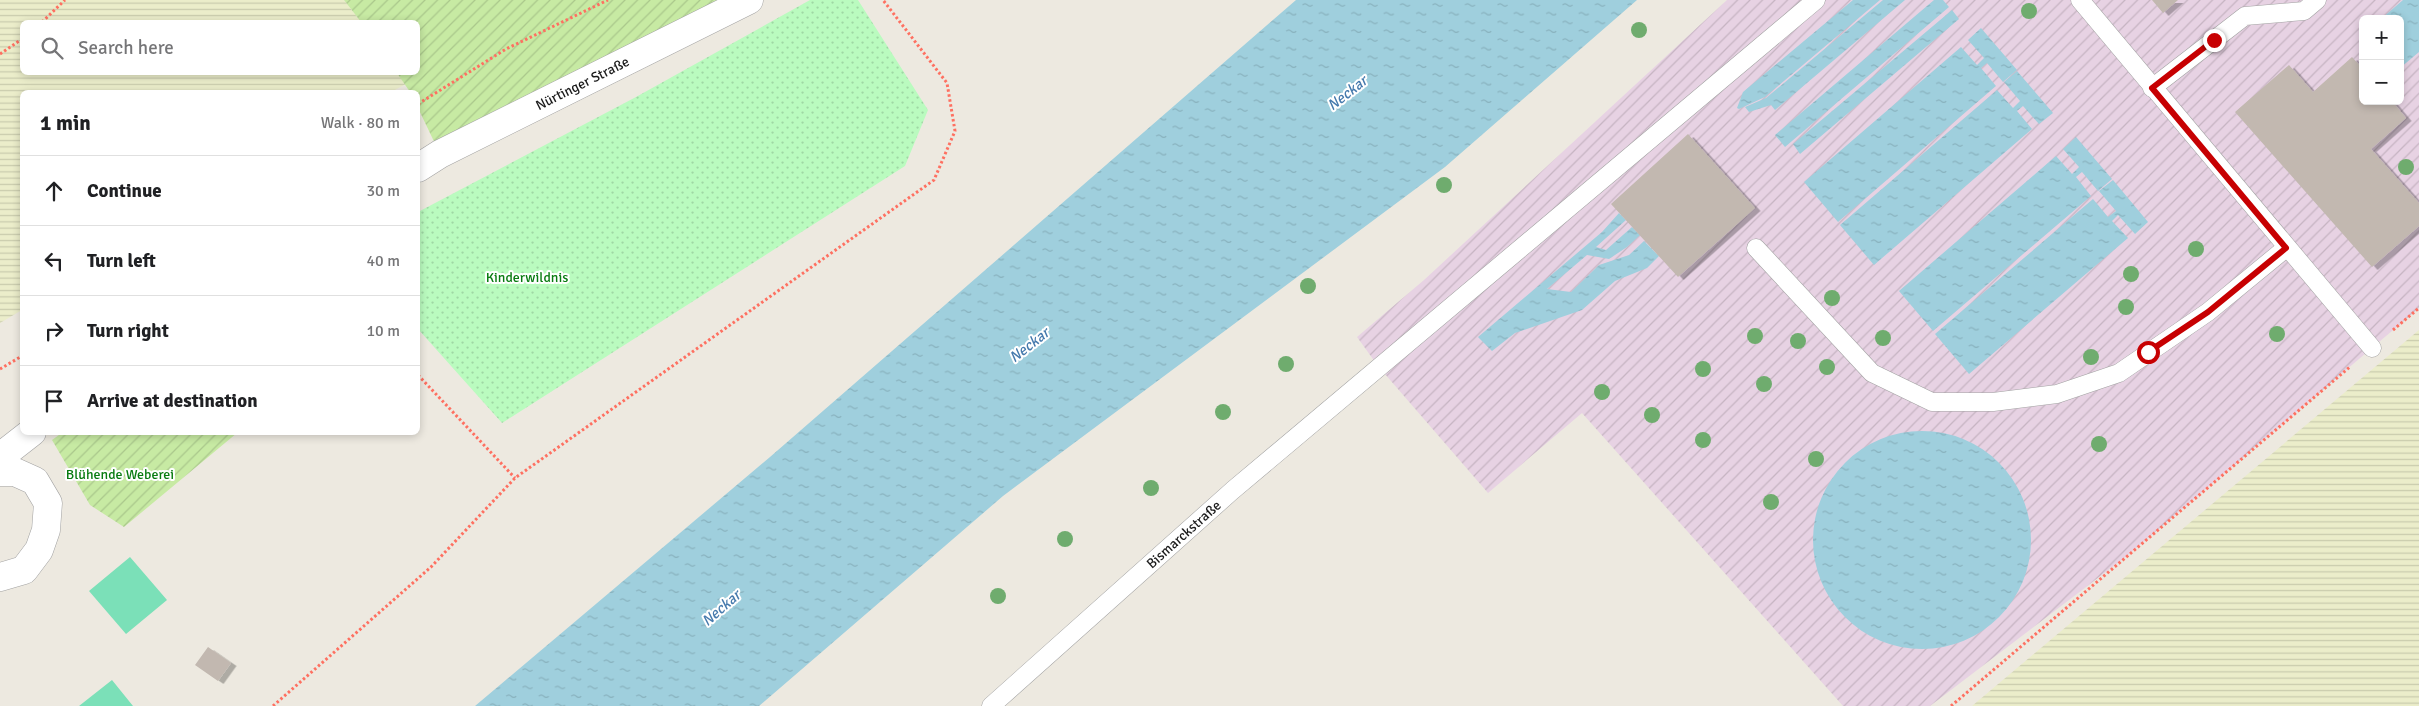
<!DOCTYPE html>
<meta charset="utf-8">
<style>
:root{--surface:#fff;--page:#f6f6f6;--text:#202124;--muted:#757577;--line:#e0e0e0}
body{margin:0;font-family:Signika,sans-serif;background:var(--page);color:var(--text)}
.controls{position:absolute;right:15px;top:15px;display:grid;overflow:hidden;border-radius:8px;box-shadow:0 2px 8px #0003}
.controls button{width:45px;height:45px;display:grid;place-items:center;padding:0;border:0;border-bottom:1px solid var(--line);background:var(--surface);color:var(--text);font:25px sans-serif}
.stop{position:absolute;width:15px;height:15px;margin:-11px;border:4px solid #c70002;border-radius:50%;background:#fff}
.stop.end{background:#c70002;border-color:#fff;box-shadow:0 1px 5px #0008}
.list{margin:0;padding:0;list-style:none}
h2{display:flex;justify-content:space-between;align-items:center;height:65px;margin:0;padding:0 20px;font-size:21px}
h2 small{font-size:16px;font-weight:400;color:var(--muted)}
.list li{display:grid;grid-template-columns:32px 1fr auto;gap:15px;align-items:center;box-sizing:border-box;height:70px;padding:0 20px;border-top:1px solid var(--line)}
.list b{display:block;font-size:19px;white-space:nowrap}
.list em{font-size:16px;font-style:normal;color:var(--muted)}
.icon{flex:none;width:28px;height:28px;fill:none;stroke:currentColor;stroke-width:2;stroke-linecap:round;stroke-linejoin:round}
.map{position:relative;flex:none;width:2419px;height:706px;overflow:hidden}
.search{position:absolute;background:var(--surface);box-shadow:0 2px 8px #0003;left:20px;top:20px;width:400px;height:55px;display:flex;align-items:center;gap:12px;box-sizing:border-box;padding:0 18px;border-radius:8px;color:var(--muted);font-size:19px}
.panel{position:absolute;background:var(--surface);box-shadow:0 2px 8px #0003;left:20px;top:90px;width:400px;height:345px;border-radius:8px}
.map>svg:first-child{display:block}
</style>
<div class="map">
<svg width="2419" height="706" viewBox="0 0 2419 706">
<defs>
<pattern id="industrial-furrows" width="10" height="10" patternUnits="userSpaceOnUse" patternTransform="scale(1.25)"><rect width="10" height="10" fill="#e7d2e3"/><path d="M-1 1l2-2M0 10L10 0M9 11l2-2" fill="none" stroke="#c6b4c2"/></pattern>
<pattern id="farmland-rules" width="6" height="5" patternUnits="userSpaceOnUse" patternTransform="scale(1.25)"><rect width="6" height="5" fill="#ebedca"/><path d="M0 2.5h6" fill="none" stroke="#c9cbad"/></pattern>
<pattern id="park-dots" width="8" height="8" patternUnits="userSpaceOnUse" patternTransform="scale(1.25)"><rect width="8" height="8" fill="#bafbbf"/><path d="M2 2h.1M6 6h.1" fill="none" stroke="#9fd7a4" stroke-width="1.8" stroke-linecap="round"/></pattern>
<pattern id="garden-furrows" width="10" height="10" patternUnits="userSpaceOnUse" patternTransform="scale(1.25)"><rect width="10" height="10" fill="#c7eaa3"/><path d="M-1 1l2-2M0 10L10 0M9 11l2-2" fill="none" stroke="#aac88c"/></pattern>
<pattern id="water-ripples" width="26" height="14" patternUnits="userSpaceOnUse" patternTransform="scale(1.25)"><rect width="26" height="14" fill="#9fcfdd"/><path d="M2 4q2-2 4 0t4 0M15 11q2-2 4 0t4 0" fill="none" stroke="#88b1bd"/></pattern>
<filter id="shadow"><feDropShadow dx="5.5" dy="3" stdDeviation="0" flood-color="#0004"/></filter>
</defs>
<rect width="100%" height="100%" fill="#ede9e0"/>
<!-- industrial -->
<path fill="url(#industrial-furrows)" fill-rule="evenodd" d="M 1727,0 L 2419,0 L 2419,308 L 2128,555 L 1930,706 L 1843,706 L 1582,413 L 1488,493 L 1378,366 L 1357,337 L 1424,280 ZM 2363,19 L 2400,19 L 2400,101 L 2363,101 Z"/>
<!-- farmland -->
<path fill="url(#farmland-rules)" d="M 0,0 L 344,0 L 361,22 L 22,22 L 22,72 L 397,72 L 406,84 L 391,92 L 22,92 L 22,310 L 0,323 Z
M 2419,330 L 2419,706 L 1972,706 Z"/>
<!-- park -->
<path fill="url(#park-dots)" d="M 810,0 L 858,0 L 928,110 L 905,166 L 502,423 L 418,329 L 418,212 L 636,97 Z"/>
<!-- garden -->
<path fill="url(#garden-furrows)" d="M 344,0 L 749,0 L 440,154 L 418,108 L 418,92 L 410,92 L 397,73 L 418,72 L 418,22 L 361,22 Z
M 63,432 L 237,432 L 237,433 L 124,527 L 90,505 L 52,440 Z"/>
<!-- pitch -->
<path fill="#7be0b8" d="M 130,557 L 167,600 L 126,634 L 89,591 Z
M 112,680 L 133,706 L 79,706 Z"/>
<!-- water -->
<path fill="url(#water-ripples)" d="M 1296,0 L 1637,0 L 1445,167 L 1003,496 L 759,706 L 475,706 L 770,457 Z
M 1853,0 L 1880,0 L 1765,97 L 1739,109 L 1737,108 L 1743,92 Z
M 1883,0 L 1905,0 L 1775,110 L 1771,105 L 1749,112 L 1745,107 L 1766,98 Z
M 1934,0 L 1943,0 L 1949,7 L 1785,147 L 1775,135 Z
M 2403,0 L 2419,0 L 2419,52 L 2400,68 L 2400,19 L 2381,19 Z
M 1952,10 L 1959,19 L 1800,154 L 1793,144 Z
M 1981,28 L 2017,70 L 2003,82 L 1987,63 L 1981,68 L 1996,86 L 1838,222 L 1804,182 L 1961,47 L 1977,65 L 1984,58 L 1968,40 Z
M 2017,71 L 2053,113 L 2039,124 L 2023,106 L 2017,111 L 2032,129 L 1874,265 L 1840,225 L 1997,90 L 2013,108 L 2020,101 L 2004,82 Z
M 2076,137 L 2112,179 L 2098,191 L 2082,172 L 2076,177 L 2091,196 L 1933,331 L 1899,291 L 2056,156 L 2072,174 L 2079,167 L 2063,149 Z
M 2113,180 L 2148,222 L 2135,234 L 2118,215 L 2112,221 L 2128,238 L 1969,374 L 1935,334 L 2093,199 L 2108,217 L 2116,211 L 2099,191 Z
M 1619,213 L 1626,220 L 1596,247 L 1606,250 L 1632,227 L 1640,235 L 1627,247 L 1609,259 L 1587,255 L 1547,289 L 1571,292 L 1599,265 L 1629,255 L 1644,241 L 1659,256 L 1647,268 L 1615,281 L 1582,310 L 1515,333 L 1492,351 L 1478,337 L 1602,232 Z
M1813 540a109 109 0 1 1 218 0a109 109 0 1 1-218 0Z"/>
<!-- building -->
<path fill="#c2b8b0" filter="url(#shadow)" d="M 2152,0 L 2178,0 L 2163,13 Z
M 2352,57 L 2363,69 L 2363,101 L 2392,101 L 2406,118 L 2371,149 L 2419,203 L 2419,226 L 2372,267 L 2235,112 L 2289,65 L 2313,92 Z
M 1688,134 L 1755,208 L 1678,277 L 1611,204 Z
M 208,647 L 231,663 L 218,681 L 195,665 Z"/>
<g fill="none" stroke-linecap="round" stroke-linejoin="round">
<defs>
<g id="lane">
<path d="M 2080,0 L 2372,348"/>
<path d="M 2152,88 L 2245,16 L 2304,11 L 2317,0"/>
<path d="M 1756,248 L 1872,373 L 1932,402 L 1993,402 L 2057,394 L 2119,373 L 2208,312 L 2286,248"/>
<path id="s1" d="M 991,706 L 1233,490 L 1816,0"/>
</g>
<g id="street">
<path id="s2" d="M 418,168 L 440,154 L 749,0"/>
<path d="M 0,457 L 32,432"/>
<path d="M 0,472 L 15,472 L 35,481 L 48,503 L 46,530 L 39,550 L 24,570 L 0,577"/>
</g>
</defs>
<!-- lane casing -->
<use href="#lane" stroke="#a2a2a2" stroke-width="19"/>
<!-- street casing -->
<use href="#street" stroke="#a2a2a2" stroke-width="29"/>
<!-- path -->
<path stroke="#fe7061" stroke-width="3" stroke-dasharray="2.5 2.5" stroke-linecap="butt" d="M 42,22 L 65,0
M 0,54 L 22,39
M 418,104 L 506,49 L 608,0
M 2393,330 L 2419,308
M 0,369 L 22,356
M 418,375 L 515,478
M 273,706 L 431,567 L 515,478 L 934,180 L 955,131 L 947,83 L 883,0
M 1951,706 L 2351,366"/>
<!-- lane -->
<use href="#lane" stroke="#fff" stroke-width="18"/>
<!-- street -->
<use href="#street" stroke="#fff" stroke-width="28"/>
</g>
<!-- trees -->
<g fill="#6fac6e">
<circle cx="2029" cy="11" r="8"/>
<circle cx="1639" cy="30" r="8"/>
<circle cx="2406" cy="167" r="8"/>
<circle cx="1444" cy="185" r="8"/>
<circle cx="2196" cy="249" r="8"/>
<circle cx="2131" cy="274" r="8"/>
<circle cx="1308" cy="286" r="8"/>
<circle cx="1832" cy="298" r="8"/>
<circle cx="2126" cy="307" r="8"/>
<circle cx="2277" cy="334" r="8"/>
<circle cx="1755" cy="336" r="8"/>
<circle cx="1883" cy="338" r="8"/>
<circle cx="1798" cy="341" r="8"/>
<circle cx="2091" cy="357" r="8"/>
<circle cx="1286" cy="364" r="8"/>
<circle cx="1827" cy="367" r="8"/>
<circle cx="1703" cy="369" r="8"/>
<circle cx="1764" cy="384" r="8"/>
<circle cx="1602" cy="392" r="8"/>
<circle cx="1223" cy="412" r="8"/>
<circle cx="1652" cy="415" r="8"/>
<circle cx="1703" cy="440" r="8"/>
<circle cx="2099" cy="444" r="8"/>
<circle cx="1816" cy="459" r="8"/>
<circle cx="1151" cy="488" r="8"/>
<circle cx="1771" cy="502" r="8"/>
<circle cx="1065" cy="539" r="8"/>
<circle cx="998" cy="596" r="8"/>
</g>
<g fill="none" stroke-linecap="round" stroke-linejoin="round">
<!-- route -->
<path stroke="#c70002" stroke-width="6" d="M 2148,352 L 2208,312 L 2286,248 L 2152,88 L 2214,40"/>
</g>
<g text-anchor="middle" stroke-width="4" stroke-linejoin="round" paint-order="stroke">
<!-- street labels -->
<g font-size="14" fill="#1b1b1b" stroke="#fff">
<text dy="5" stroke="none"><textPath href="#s2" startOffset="185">Nürtinger Straße</textPath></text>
<text dy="5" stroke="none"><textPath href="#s1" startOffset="258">Bismarckstraße</textPath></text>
</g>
<!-- park labels -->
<g font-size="14" fill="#087b10" stroke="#fff">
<text x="527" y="282">Kinderwildnis</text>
<text x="120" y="479">Blühende Weberei</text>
</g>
<!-- water labels -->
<g font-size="15" font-style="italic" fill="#467aad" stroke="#fff">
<text transform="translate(1347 93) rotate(-38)" y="5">Neckar</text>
<text transform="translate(1029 345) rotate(-38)" y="5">Neckar</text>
<text transform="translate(721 608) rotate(-41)" y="5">Neckar</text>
</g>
</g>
</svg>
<div class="controls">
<button>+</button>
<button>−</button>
</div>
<div class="stop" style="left:2148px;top:352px"></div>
<div class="stop end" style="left:2214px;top:40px"></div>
<div class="search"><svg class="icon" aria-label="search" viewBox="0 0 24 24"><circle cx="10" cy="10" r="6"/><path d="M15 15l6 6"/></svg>Search here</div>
<section class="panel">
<h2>1 min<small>Walk · 80 m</small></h2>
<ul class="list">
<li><svg class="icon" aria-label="ahead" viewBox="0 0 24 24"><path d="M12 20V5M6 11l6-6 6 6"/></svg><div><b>Continue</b></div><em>30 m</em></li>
<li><svg class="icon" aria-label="left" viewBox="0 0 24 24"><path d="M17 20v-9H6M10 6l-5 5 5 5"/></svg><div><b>Turn left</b></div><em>40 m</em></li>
<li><svg class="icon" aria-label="right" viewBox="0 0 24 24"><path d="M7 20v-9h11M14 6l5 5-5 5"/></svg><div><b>Turn right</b></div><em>10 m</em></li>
<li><svg class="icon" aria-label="arrive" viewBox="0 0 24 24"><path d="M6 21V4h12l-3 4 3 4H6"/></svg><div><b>Arrive at destination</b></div></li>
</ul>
</section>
</div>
